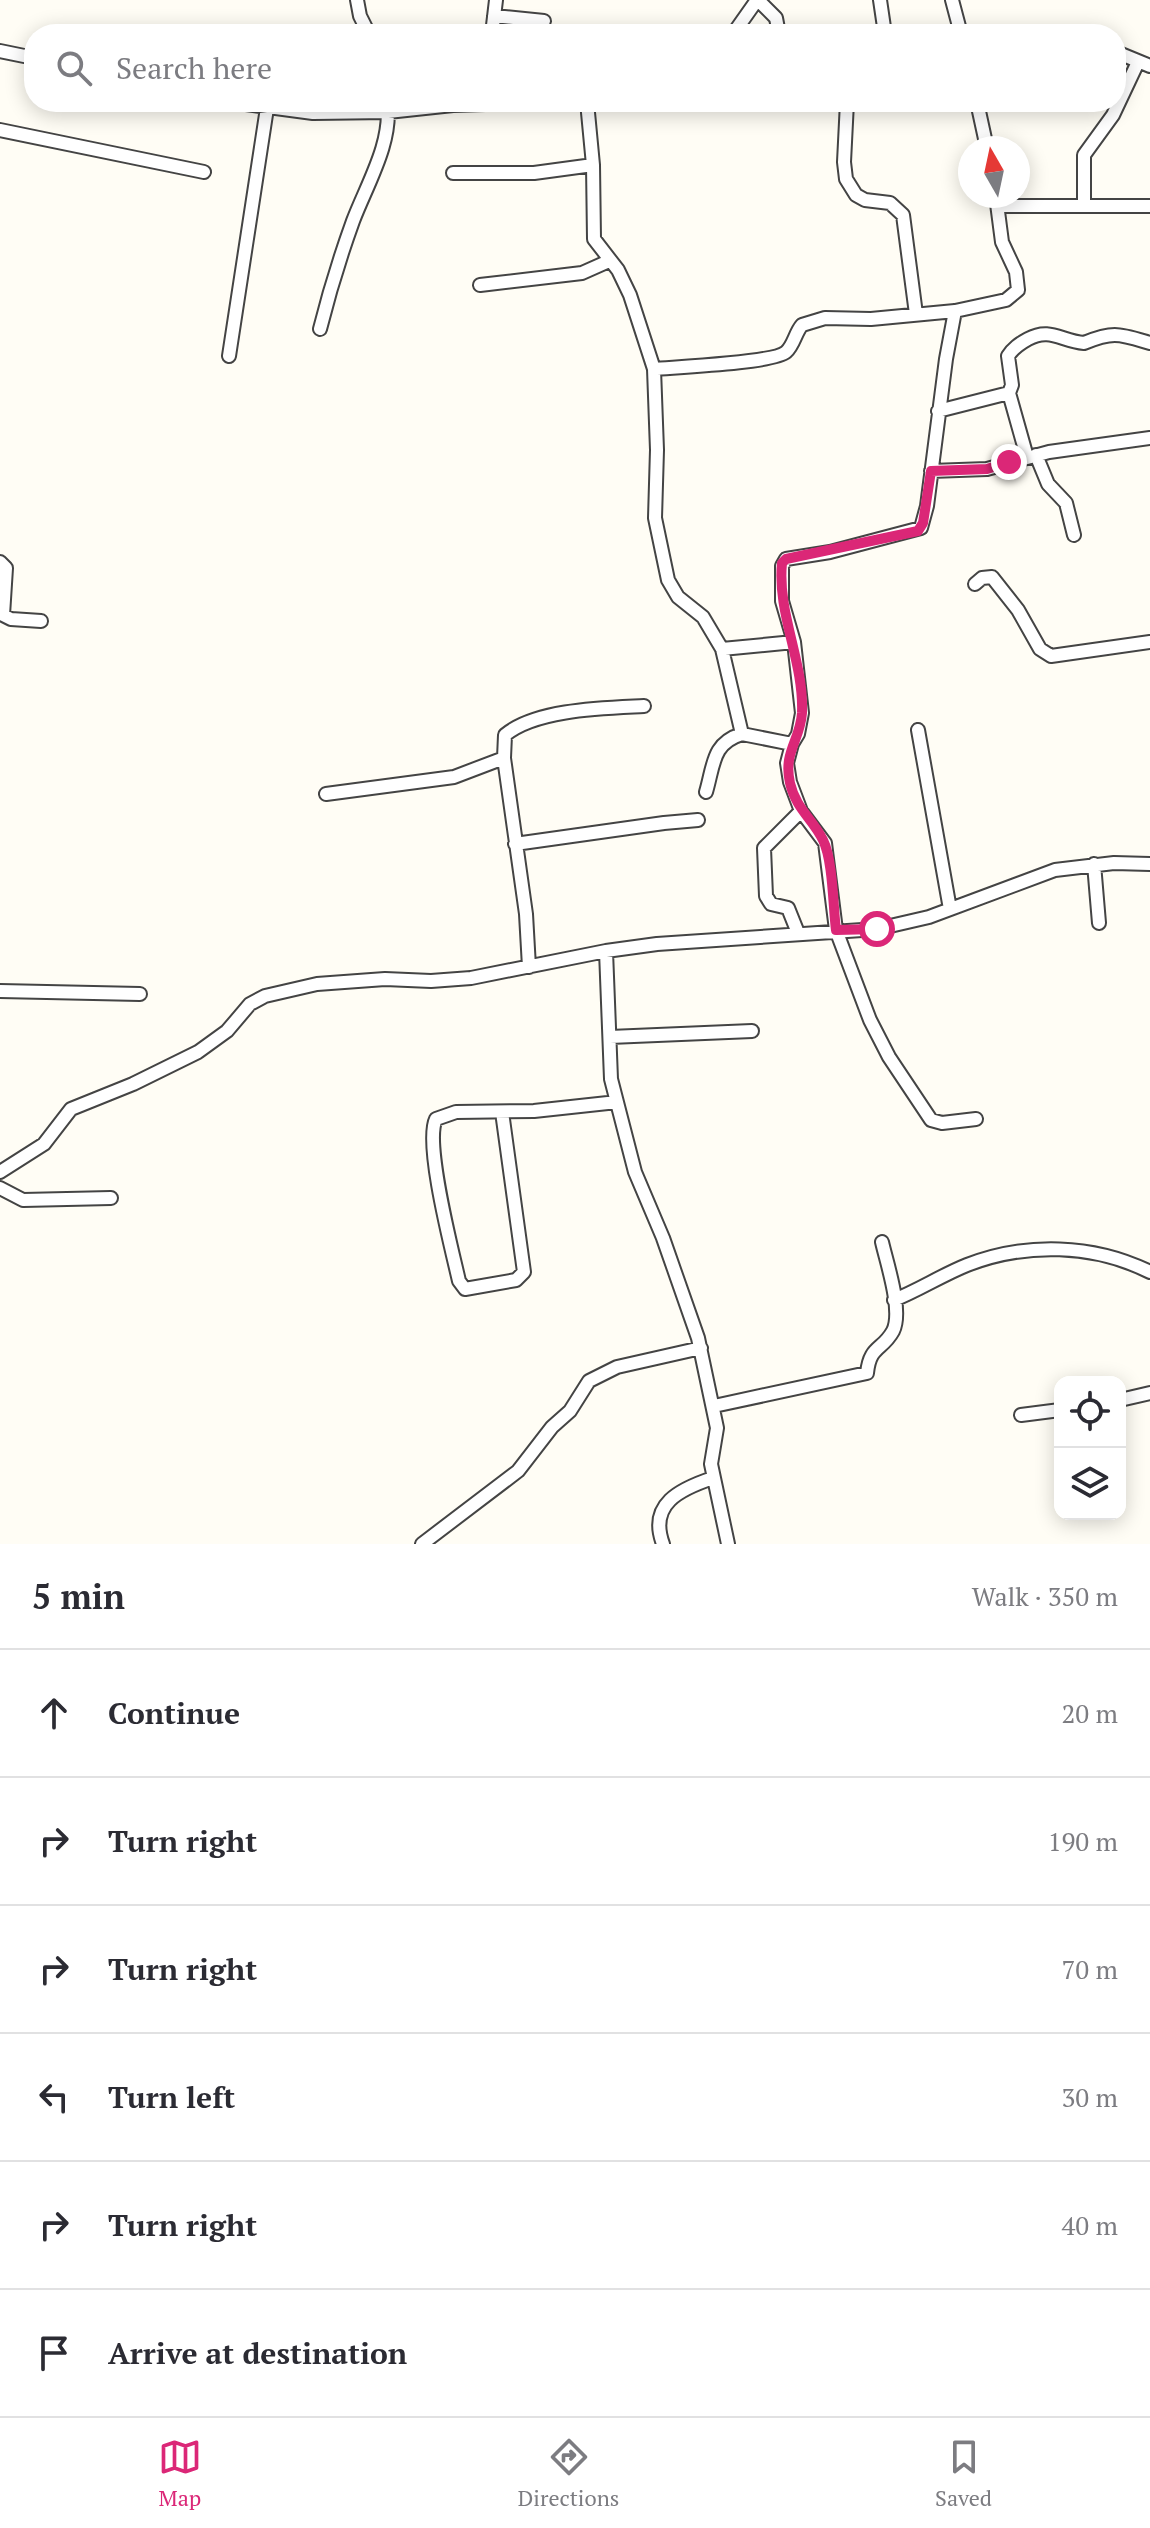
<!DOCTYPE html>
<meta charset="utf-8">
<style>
:root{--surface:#fff;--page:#f7f7f7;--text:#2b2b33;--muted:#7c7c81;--line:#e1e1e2;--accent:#db2777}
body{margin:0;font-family:"PT Serif",serif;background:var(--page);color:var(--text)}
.controls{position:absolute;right:24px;bottom:24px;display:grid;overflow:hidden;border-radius:16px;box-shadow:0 4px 20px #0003}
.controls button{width:72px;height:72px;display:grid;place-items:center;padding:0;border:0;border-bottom:2px solid var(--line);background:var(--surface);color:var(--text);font:40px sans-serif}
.compass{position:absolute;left:958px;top:136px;width:72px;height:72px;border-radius:50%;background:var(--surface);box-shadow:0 4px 20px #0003;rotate:351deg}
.stop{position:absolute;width:24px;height:24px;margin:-18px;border:6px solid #db2777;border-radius:50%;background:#fff}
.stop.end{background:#db2777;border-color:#fff;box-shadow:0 2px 8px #0008}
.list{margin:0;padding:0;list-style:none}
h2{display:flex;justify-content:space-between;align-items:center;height:104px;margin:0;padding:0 32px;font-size:34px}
h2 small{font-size:26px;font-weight:400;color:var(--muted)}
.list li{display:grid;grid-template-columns:52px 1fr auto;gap:24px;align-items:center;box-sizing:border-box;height:128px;padding:0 32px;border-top:2px solid var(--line)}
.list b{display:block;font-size:30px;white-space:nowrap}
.list em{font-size:26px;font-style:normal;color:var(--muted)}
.icon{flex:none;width:44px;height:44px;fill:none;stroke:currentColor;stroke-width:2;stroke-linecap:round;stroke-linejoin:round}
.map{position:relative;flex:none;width:1150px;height:1544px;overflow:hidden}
.search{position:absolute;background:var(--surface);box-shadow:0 4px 20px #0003;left:24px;right:24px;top:24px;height:88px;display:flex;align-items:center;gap:20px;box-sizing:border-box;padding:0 28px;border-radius:32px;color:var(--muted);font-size:30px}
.sheet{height:872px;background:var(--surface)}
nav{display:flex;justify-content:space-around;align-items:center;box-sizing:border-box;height:112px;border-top:2px solid var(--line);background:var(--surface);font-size:22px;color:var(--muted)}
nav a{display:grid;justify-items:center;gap:4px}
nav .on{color:var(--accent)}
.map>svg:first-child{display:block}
</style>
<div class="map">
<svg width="1150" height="1544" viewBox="0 0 1150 1544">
<rect width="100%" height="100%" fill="#fffdf5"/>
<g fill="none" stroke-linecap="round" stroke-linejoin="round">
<defs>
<path id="minor" d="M 357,0 L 360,16 L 369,34
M 758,0 L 776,18 L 779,34
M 880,0 L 885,34
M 952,0 L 961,34
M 494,16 L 544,21
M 492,34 L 496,0
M 733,34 L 757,0
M 0,51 L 34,58
M 1116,52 L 1150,66
M 231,102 L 313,113 L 388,112 L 453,105 L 556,102
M 587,102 L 593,165 L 594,239 L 618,270 L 630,295 L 654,369 L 657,450 L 655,518 L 668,580 L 678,597 L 703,617 L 722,649 L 742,734 C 712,743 714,765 706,792
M 810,102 L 811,102
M 847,102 L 844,162 L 846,179 L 856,195 L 865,200 L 890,203 L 903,215 L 916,314
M 977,102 L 987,148
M 0,130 L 204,172
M 453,173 L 534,173 L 593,165
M 998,206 L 1150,206
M 1084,206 L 1084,155 L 1113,115 L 1138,62
M 480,285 L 582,273 L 609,261
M 955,311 L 946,359 L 927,506 L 921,528 L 830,552 L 786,559 L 782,566 L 782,601 L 794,642 L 802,713 L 798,734 L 792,744 L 787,763 L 790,782 L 801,811 L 825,843 L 836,930 L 870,1020 L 889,1057 L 931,1120 L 942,1123 L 976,1119
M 320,329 C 329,293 340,257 353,221 C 367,184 393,142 387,102
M 229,356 L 267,108
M 654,369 C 677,367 773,363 786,352 C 794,345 795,333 802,325 L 825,318 L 871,319 L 955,311 L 1006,300 L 1018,290 L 1016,272 L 1002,242 L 996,196
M 1009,393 L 1027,457
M 938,411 L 1009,393 L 1012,385 L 1008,356 C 1013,348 1019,344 1028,339 C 1050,327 1061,341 1084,343 C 1114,331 1119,334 1150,343
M 1036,455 L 1048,484 L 1066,503 L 1074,535
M 931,471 L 987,469 L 1049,452 L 1150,438
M 0,562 L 6,568 L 3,615 L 11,619 L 41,621
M 975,584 L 982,578 L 992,577 L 1018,610 L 1040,649 L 1051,656 L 1150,642
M 722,649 L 794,642
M 918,730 L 950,909
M 742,734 L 792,744
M 326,794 L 454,777 L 504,758
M 515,844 L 664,823 L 698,820
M 1094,864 L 1099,923
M 798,933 L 788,908 L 771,904 L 766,896 L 764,848 L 801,811
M 606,951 L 611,1079 L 635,1172 L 663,1238 L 698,1338 L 717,1428 L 711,1464 L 728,1544
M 529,967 L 526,914 L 504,758 L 505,735 C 536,709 605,708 644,706
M 0,991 L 140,994
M 610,1037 L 752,1031
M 502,1112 L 524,1272 L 516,1280 L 465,1289 L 459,1281 C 452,1250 424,1143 436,1119 L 456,1112 L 534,1111 L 617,1102
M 0,1172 L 44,1144 L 71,1109 L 133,1084 L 198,1052 L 227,1031 L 250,1004 L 265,996 L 317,984 L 385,979 L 431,981 L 471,978 L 606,951 L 657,944 L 877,929 L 929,917 L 1055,870 L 1114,863 L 1150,864
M 0,1188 L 23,1200 L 111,1198
M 894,1300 C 919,1290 942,1275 967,1265 C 1026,1242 1094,1244 1150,1272
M 1120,1400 L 1150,1393
M 714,1406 L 867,1373 C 870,1345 882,1351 893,1331 C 903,1311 887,1264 882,1242
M 1021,1415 L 1060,1410
M 422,1544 L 518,1471 L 552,1427 L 570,1411 L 589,1381 L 617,1367 L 701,1348
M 663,1544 C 648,1504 680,1489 713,1478"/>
</defs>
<!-- minor casing -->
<use href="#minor" stroke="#444" stroke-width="16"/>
<!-- minor -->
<use href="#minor" stroke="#fff" stroke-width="12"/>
</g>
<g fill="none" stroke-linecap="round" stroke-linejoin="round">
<!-- route -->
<path stroke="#db2777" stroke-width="10" d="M 877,929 L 836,930 C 833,907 833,860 823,840 C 812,818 796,809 790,783 C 783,752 800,741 802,713 C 804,661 777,614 782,563 L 786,559 L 918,531 L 923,523 L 931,471 L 987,469 L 1009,462"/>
</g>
</svg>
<div class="controls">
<button><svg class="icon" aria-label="locate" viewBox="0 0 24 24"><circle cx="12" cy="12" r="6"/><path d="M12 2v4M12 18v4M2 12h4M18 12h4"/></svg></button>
<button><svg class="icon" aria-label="layers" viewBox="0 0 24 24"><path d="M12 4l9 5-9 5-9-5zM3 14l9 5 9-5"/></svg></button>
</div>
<svg class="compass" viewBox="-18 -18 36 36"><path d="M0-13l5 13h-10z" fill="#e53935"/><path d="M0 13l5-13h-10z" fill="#7c7c81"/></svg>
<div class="stop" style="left:877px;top:929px"></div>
<div class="stop end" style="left:1009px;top:462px"></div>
<div class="search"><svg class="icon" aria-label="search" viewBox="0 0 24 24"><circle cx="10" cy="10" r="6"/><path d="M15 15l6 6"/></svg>Search here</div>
</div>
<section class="sheet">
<h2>5 min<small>Walk · 350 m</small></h2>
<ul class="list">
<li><svg class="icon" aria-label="ahead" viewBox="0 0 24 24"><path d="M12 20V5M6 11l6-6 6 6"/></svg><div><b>Continue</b></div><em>20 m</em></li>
<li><svg class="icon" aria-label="right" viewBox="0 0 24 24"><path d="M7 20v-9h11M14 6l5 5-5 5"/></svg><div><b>Turn right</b></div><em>190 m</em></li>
<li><svg class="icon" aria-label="right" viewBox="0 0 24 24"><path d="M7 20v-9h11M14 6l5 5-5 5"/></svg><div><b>Turn right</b></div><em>70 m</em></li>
<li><svg class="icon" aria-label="left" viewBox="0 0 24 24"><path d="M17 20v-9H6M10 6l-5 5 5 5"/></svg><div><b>Turn left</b></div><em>30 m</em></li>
<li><svg class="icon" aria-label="right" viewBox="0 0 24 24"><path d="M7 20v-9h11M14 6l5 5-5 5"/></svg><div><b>Turn right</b></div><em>40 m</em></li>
<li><svg class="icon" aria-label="arrive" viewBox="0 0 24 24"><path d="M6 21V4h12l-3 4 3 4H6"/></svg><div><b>Arrive at destination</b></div></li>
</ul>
</section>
<nav>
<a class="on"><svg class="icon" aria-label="map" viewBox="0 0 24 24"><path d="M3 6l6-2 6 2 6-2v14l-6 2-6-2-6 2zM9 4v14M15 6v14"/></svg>Map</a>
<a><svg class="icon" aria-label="directions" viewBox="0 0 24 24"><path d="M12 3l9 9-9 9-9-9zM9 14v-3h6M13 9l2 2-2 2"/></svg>Directions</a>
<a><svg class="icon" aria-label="saved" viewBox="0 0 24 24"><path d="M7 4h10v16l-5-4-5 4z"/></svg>Saved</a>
</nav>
